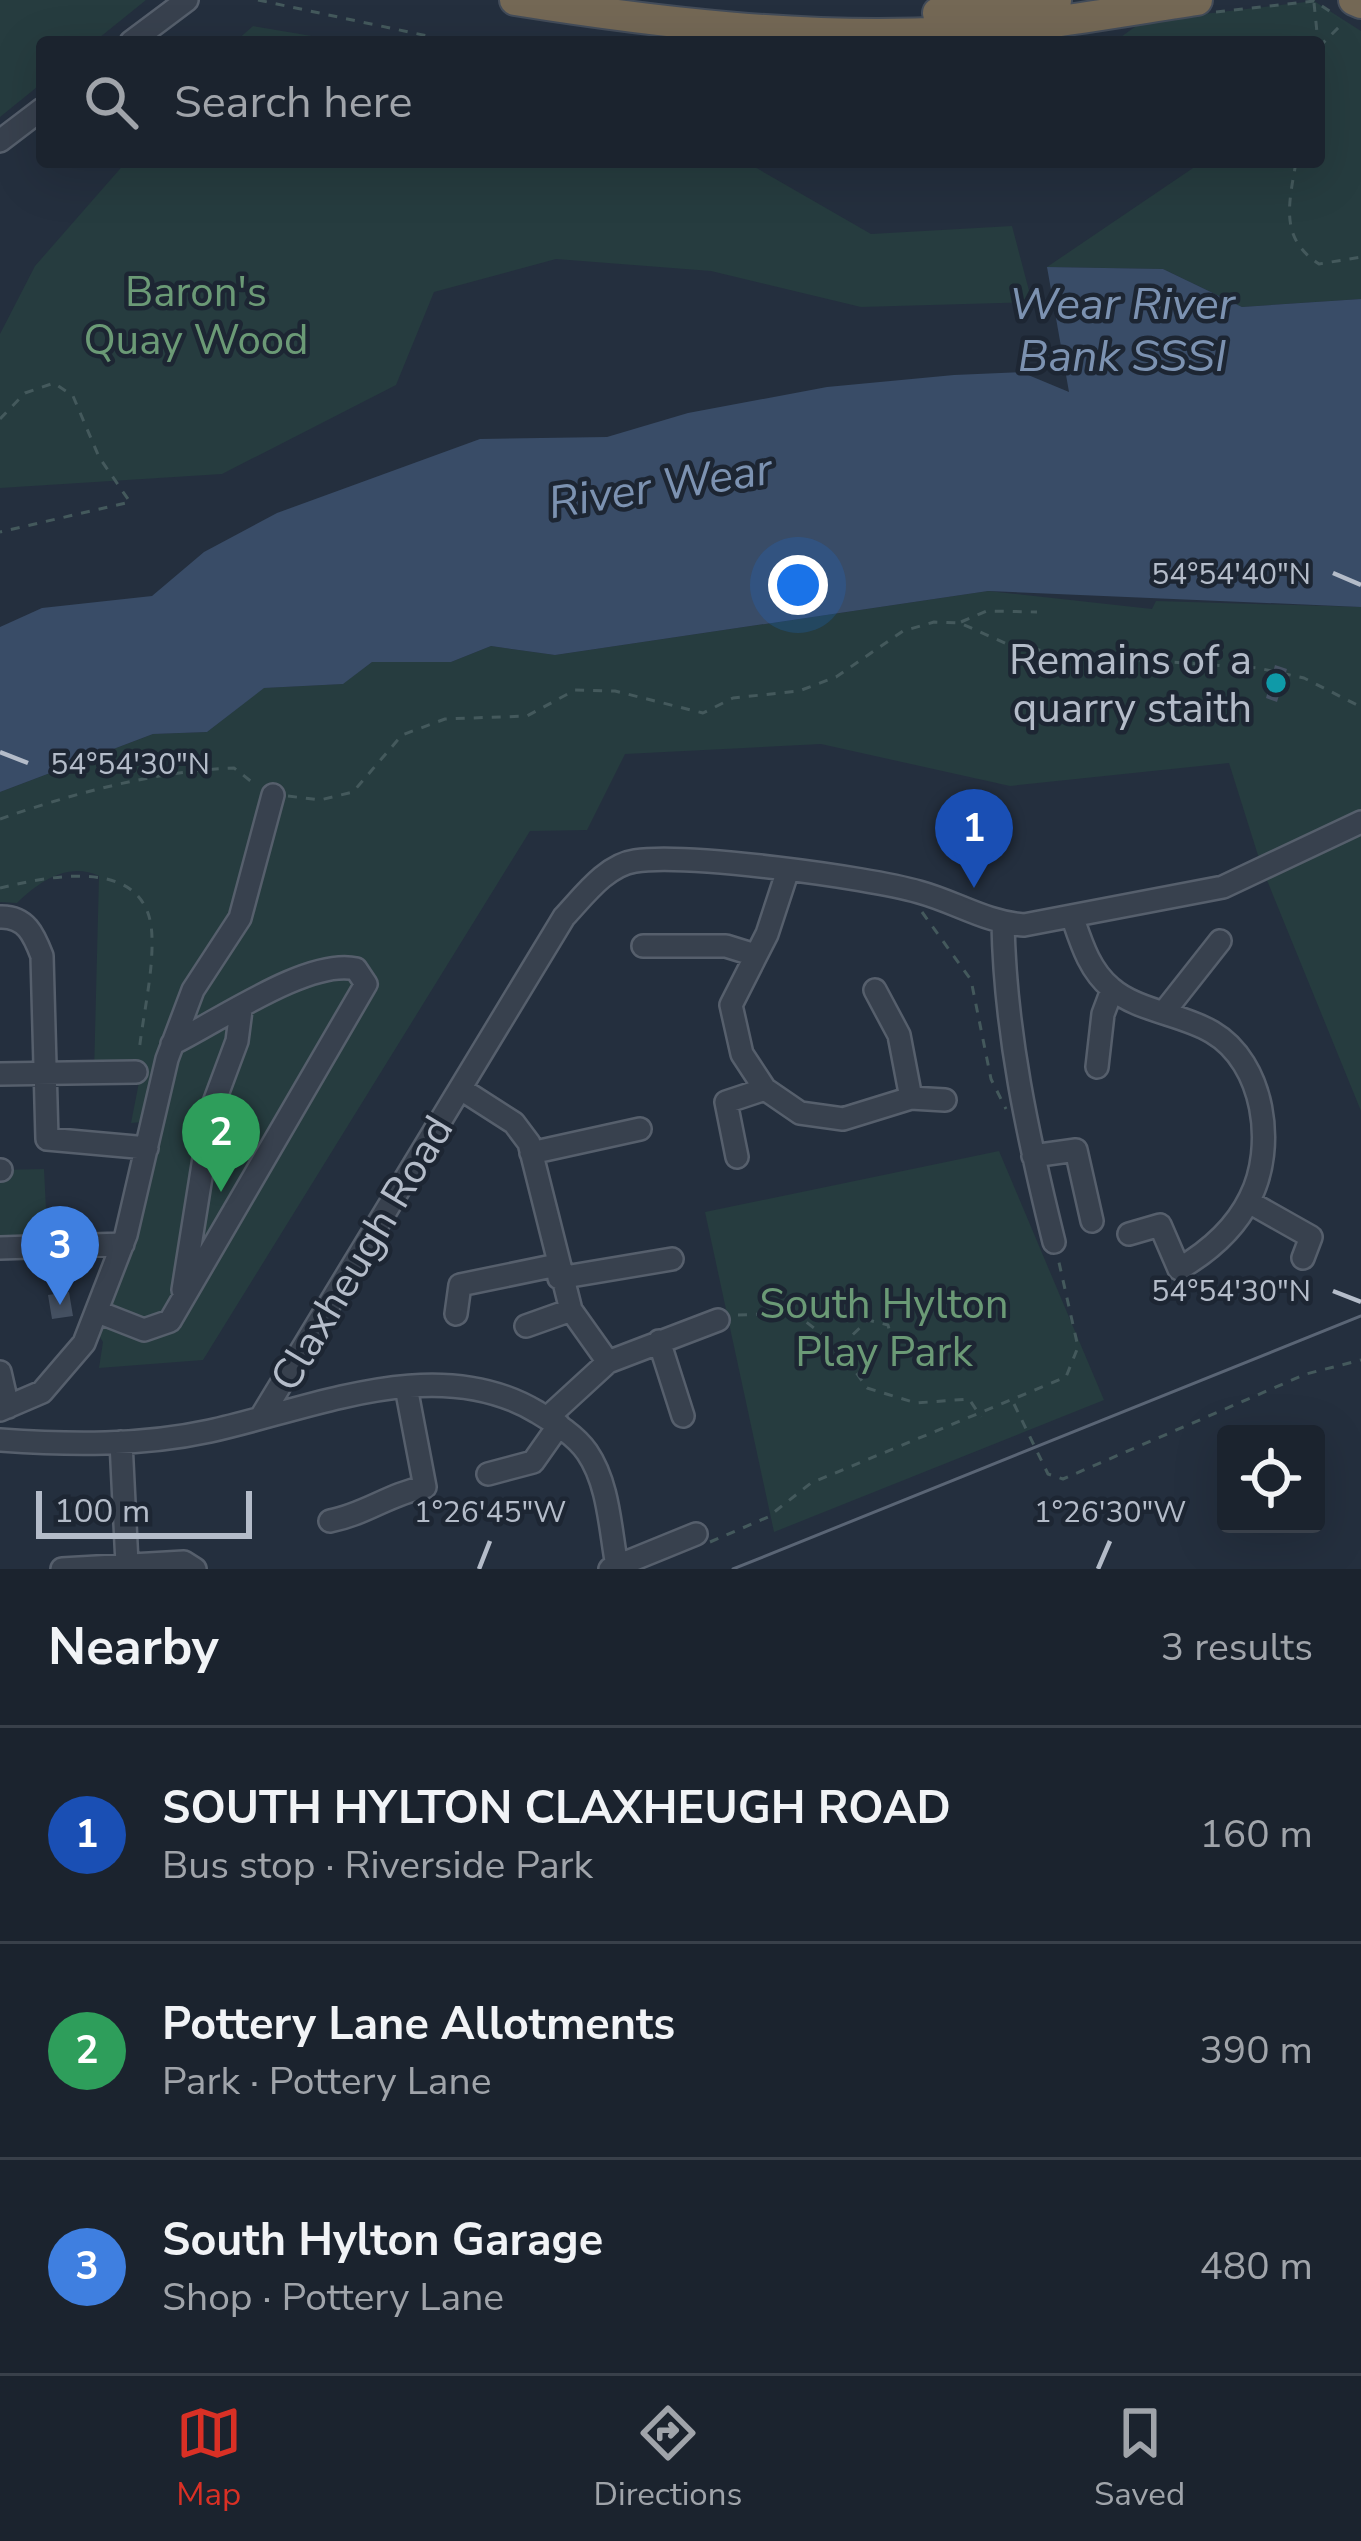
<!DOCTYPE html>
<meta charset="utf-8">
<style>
:root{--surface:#1b232e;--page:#282f3a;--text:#f1f3f6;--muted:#a0a4aa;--line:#39404a;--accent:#d93025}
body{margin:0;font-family:"Nunito Sans",sans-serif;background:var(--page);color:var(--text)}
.controls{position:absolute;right:36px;bottom:36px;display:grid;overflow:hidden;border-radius:12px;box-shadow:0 12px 48px #0002}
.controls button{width:108px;height:108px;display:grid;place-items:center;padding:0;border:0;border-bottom:3px solid var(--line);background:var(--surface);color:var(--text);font:60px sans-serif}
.scale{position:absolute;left:36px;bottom:30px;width:216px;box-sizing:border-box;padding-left:12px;border:6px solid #b4bcc9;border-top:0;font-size:33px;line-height:42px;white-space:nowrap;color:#b4bcc9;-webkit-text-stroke:9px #1d2633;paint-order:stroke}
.you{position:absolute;left:798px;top:585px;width:42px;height:42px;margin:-30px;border:9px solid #fff;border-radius:50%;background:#1a73e8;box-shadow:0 0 0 18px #1a73e833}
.badge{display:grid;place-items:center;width:78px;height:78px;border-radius:50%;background:var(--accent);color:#fff;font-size:39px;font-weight:700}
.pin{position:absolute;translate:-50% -99px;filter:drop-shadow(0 3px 6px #0008)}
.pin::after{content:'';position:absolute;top:63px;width:42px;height:36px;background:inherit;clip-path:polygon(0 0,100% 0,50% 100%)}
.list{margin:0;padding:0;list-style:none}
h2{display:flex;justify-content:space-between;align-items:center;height:156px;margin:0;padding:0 48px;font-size:51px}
h2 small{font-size:39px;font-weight:400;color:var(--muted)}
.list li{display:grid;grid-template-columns:78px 1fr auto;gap:36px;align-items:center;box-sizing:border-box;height:216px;padding:0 48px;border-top:3px solid var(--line)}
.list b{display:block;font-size:45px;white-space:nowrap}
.list p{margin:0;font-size:39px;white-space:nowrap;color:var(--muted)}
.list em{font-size:39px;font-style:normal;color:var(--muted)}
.icon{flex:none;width:66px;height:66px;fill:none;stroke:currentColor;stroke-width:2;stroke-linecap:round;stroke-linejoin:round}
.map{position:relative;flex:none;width:1361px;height:1569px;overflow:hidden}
.search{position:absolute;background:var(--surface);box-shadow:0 12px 48px #0002;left:36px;right:36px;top:36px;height:132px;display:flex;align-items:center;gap:30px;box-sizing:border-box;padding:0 42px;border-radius:12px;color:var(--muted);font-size:45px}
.sheet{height:804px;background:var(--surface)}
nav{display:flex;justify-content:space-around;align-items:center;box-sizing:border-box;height:168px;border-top:3px solid var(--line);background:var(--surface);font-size:33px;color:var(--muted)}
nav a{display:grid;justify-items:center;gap:6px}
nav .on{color:var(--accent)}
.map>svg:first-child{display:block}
</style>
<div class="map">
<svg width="1361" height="1569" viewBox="0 0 1361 1569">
<rect width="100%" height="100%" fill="#242f3e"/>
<!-- green -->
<path fill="#263c3f" d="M 0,0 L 146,0 L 94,42 L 42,42 L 42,83 L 0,117 Z
M 1314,1 L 1361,31 L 1361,299 L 1242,307 L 1163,269 L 1047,267 L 1196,166 L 1191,162 L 1319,162 L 1319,42 L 1114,42 L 1143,21 Z
M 253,26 L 347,42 L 235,42 Z
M 126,162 L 746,162 L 871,234 L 1012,226 L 1032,302 L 861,307 L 711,271 L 556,259 L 434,292 L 396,385 L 222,474 L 0,488 L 0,334 L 35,266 Z
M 988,591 L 1152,609 L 1156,601 L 1361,607 L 1361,1111 L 1262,868 L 1229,763 L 1010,786 L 821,744 L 625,754 L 587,830 L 530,831 L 203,1360 L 99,1368 L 103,1342 L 92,1325 L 152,1121 L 131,1123 L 141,1072 L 94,1073 L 99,876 C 69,861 38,882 17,903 L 0,902 L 0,792 L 153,734 L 207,732 L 263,688 L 342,684 L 372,662 L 451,662 L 491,646 L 555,655 Z
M 999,1151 L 1104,1400 L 774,1532 L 705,1212 Z
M 44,1169 L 48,1249 L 0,1248 L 0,1170 Z"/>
<!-- water -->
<path fill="#394c67" d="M 1047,267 L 1163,269 L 1242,307 L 1361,299 L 1361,607 L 988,591 L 555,655 L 491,646 L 451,662 L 372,662 L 343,684 L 264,688 L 207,732 L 153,734 L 0,792 L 0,627 L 42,608 L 152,596 L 204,552 L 277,513 L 480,439 L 607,437 L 688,413 L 827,387 L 954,375 L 1021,372 L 1069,392 Z"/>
<!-- building -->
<path fill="#455162" d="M 1275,665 L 1287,669 L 1277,702 L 1266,698 Z
M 69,1292 L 73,1316 L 52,1319 L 48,1295 Z"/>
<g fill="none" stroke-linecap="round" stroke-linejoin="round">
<defs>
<path id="minor" d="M 131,42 L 187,0
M 0,141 L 42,109
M 787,873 L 767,934 L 731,1005 L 742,1054 L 765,1089 L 800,1113 L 843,1119 L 911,1098 L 945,1100
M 1072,916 C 1081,942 1089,970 1111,988 C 1137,1011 1182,1014 1212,1032 C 1265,1063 1276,1147 1250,1198 C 1235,1229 1208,1252 1179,1269 L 1160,1225 L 1129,1234
M 0,917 C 26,916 34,935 42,956 L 47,1139 L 147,1148
M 1003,923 C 1005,1032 1028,1137 1054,1242
M 643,946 L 726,946 L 755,955
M 875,990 L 899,1035 L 911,1098
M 1164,1012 L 1220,941
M 1097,1067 L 1103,1014 L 1112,990
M 0,1074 L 136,1072
M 461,1089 L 514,1123 L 529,1143 L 571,1310 L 608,1362
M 531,1153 L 640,1129
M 1033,1156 L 1076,1150 L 1092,1221
M 737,1157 L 726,1102 L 765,1089
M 0,1170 L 1,1170
M 1249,1202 L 1311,1237 L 1303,1258
M 0,1248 L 123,1244
M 559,1278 L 672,1259
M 183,1290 L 212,1108 L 237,1041 L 241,1010
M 98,1312 L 144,1330 L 170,1321 L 366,984 L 356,969 C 309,958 219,1021 172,1044
M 456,1314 L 460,1285 L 557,1265
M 526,1326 L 571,1310
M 659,1341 L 683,1416
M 0,1372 L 8,1407
M 0,1410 L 42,1392 L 84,1343 L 126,1235 L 167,1059 L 193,990 L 240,918 L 273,795
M 261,1417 L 564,917 C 583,897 606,865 635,861 C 686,853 867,877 919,892 C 956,902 985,922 1024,925 L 1223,887 L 1361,822
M 547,1418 L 608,1362 L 718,1320
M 0,1440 C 70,1445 141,1446 210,1431 C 314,1408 437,1352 537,1412 C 555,1423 575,1435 587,1452 C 609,1484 610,1529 617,1566
M 121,1442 L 127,1564
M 488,1474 L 533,1462 L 559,1425
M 330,1521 C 366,1514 389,1494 425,1487 L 406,1387
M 62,1569 L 184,1562 L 195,1569
M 610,1569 L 696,1534"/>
<path id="highway" d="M 515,0 C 659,23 807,40 952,32 C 1034,28 1116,12 1197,0
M 1354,0 L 1361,3
M 938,13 L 1056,0"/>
</defs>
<!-- minor casing -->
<use href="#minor" stroke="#565f6c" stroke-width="26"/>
<!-- highway casing -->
<use href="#highway" stroke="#434c59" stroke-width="34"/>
<!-- path -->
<path stroke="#44595c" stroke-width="3" stroke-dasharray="9 9" stroke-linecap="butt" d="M 258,0 L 456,42
M 1314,3 L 1318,42
M 1216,12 L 1314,1 L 1334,14
M 1319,47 L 1344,22
M 1296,162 C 1289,204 1279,238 1319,264 L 1361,257
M 0,419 L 25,393 L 54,383 L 73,396 L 99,457 L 130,502 L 0,532
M 961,622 L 987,611 L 1037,612
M 288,796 L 320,800 L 353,792 L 402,735 L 445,719 L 527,716 L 575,690 L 615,691 L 703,713 L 733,698 L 799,691 L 836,677 L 903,631 L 934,622 L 960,623 L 1007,644 L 1066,655 L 1258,668 L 1304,678 L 1361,707
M 0,819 C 74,793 156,771 234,768 L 257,786
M 0,888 C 51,876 151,854 152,938 C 153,975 143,1015 139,1052
M 922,912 L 971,980 L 991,1079 L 1006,1109
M 738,1315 L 795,1313 L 839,1348 L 867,1388 L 916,1403 L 969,1399 L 981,1417
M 840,1347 L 868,1320 L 888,1325 L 890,1333
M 1014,1404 L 1048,1474 L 1063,1479 L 1306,1374 L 1361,1360
M 710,1542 L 768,1517 L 811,1483 L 1066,1377 L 1078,1347 L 1058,1258"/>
<!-- minor -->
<use href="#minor" stroke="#38414e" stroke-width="21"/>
<!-- highway -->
<use href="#highway" stroke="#746855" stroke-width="30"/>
<!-- tram -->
<path stroke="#5a6575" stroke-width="3" d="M 733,1569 L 1361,1316"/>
</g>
<!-- ticks -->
<path fill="none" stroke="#b4bcc9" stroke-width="4.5" d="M 1333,573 L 1361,585M 0,752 L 28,763M 1333,1291 L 1361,1302M 479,1569 L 490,1541M 1098,1569 L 1110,1541"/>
<!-- markers -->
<circle fill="#0f9aa8" stroke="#1d2633" stroke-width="4.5" cx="1276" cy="683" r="12"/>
<g text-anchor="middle" stroke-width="9" stroke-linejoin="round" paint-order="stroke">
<!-- park labels -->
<g font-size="42" fill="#6b9a76" stroke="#1d2633">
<text x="196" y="306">Baron's<tspan x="196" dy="48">Quay Wood</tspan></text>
<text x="884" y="1318">South Hylton<tspan x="884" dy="48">Play Park</tspan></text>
</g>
<!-- poi labels -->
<g font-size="42" fill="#b4bcc9" stroke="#1d2633" text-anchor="end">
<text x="1252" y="674">Remains of a<tspan x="1252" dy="48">quarry staith</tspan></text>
</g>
<!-- street labels -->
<g font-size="42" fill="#b4bcc9" stroke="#1d2633">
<text transform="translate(361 1253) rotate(-59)" y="15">Claxheugh Road</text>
</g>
<!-- water labels -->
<g font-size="45" font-style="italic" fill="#7c92b1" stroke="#1d2633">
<text x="1122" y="319">Wear River<tspan x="1122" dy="52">Bank SSSI</tspan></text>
<text transform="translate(660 485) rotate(-9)" y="16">River Wear</text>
</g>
</g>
<g font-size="30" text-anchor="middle" fill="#b4bcc9" stroke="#1d2633" stroke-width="9" stroke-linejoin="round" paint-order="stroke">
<text x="1231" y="584">54°54'40"N</text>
<text x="130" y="774">54°54'30"N</text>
<text x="1231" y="1301">54°54'30"N</text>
<text x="490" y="1522">1°26'45"W</text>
<text x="1110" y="1522">1°26'30"W</text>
</g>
</svg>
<div class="controls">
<button><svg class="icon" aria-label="locate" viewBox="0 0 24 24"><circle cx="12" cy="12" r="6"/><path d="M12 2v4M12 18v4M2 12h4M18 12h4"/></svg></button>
</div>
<div class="scale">100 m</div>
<div class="you"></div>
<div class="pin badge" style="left:974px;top:888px;background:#1a4fb4">1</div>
<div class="pin badge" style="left:221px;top:1192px;background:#2e9e5b">2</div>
<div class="pin badge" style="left:60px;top:1305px;background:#3f7fe0">3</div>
<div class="search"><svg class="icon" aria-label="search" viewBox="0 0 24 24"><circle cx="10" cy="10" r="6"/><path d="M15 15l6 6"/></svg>Search here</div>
</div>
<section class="sheet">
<h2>Nearby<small>3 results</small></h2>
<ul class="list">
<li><span class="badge" style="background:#1a4fb4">1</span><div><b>SOUTH HYLTON CLAXHEUGH ROAD</b><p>Bus stop · Riverside Park</p></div><em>160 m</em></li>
<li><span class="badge" style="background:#2e9e5b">2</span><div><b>Pottery Lane Allotments</b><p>Park · Pottery Lane</p></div><em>390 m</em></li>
<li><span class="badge" style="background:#3f7fe0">3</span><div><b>South Hylton Garage</b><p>Shop · Pottery Lane</p></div><em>480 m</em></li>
</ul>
</section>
<nav>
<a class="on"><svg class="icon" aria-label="map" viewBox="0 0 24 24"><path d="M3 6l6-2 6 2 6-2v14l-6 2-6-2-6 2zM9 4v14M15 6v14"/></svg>Map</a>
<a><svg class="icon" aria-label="directions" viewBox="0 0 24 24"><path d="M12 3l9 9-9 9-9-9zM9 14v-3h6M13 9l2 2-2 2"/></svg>Directions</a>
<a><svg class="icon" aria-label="saved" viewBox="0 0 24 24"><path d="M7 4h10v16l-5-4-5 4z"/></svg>Saved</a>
</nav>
